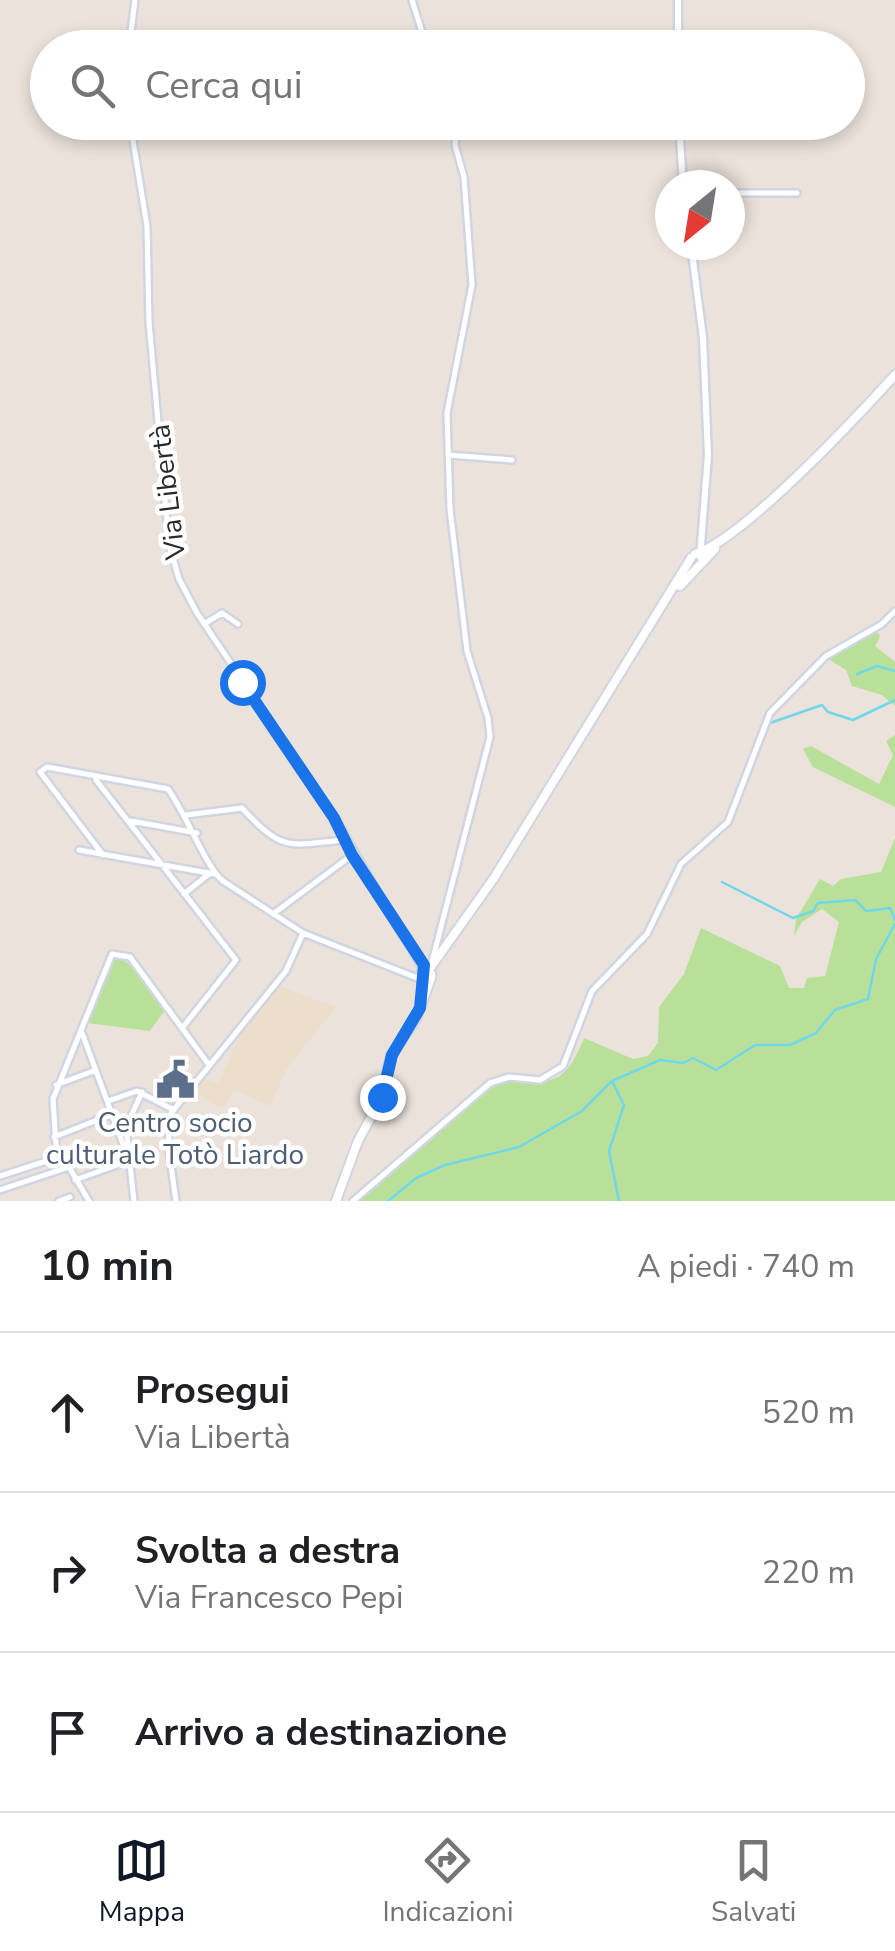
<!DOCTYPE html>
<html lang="it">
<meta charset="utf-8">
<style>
:root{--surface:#fff;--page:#f2f2f2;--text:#202124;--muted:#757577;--line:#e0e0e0;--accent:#111827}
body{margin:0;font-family:"Nunito Sans",sans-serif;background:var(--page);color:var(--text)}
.compass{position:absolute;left:655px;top:170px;width:90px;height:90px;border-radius:50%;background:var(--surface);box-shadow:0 5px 15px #0003;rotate:210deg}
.stop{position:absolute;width:30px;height:30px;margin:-22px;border:8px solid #1a73e8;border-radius:50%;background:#fff}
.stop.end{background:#1a73e8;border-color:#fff;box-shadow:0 2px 10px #0008}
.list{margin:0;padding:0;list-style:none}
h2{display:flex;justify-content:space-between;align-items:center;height:130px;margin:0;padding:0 40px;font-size:42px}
h2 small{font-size:32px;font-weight:400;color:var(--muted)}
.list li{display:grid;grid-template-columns:65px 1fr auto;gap:30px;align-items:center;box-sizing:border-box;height:160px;padding:0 40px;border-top:2px solid var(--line)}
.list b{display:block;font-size:38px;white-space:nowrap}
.list p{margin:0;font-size:32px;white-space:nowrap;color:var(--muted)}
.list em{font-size:32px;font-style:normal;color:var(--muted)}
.icon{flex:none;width:55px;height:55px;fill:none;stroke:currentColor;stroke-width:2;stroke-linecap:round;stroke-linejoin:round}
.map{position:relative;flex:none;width:895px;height:1201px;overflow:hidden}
.search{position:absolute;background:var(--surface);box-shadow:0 5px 15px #0003;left:30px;right:30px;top:30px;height:110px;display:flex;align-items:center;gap:25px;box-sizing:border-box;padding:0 35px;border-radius:55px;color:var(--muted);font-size:38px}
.sheet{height:610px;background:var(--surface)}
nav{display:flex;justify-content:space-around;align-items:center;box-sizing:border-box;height:140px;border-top:2px solid var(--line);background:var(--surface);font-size:28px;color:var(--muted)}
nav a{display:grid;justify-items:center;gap:5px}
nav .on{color:var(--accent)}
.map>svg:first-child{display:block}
</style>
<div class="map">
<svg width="895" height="1201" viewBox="0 0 895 1201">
<rect width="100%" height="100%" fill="#ebe2db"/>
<!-- education -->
<path fill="#ecdecb" d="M 279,986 L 336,1007 L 286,1070 L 270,1106 L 234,1090 L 225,1106 L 218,1107 L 198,1093 L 199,1085 L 204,1079 L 219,1083 L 240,1034 L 259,1010 L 265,1011 L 261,1008 Z"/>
<!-- grass -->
<path fill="#b9e099" d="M 874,629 L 880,636 L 875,646 L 895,662 L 895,706 L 882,695 L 852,686 L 846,670 L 827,658 Z
M 895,735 L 895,807 L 813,767 L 803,749 L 811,746 L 879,784 L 893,755 L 886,741 Z
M 895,838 L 895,1201 L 358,1201 C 396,1166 445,1112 490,1089 C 534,1065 556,1109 584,1038 L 633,1059 L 648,1056 L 658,1043 L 659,1007 L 684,974 L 701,928 L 780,966 L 789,988 L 804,988 L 807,978 L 825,976 L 839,922 L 822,909 L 802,922 L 794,936 L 796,919 L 820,879 L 833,886 L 841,879 L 881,872 Z
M 115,957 L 128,963 L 165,1010 L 150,1031 L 87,1023 Z"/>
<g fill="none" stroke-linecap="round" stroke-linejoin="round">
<!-- stream -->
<path stroke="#70d7ea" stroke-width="2.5" d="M 857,674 L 877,666 L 895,671
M 770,723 L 822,705 L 828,712 L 853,720 L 895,700
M 722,882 L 793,918 L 813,911 L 818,903 L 855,900 L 866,911 L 890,908 L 895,920
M 612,1081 L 624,1105 L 609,1151 L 619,1201
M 388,1201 L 416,1178 L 445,1165 L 519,1147 L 582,1111 L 612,1081 L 660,1060 L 683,1063 L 693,1058 L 716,1070 L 755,1045 L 790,1045 L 816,1033 L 835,1010 L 868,999 L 876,959 L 895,924"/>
<defs>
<path id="minor" d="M 412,0 L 427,48
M 129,48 L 135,0
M 130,122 L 147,226 L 149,322 L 169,544 L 179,579 L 197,613 L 335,818 L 424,971
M 730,193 L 797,193
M 448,455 L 512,460
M 204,624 L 222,613 L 238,624
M 96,780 L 236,960 L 183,1027
M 186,815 L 242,808 C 284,853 287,845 345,840
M 131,821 L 197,833
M 79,850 L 214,874
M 103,855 L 40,772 L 47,767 L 168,789 C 185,812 207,869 223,881 L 303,933 L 425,981
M 184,894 L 209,874
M 273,914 L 352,855
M 432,962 L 490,737 L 488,718 L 467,651 L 450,509 L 447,413 L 472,285 L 464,177 L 455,145 L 457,122
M 81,1030 L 128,1158
M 56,1085 L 96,1070
M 108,1101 L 137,1091 L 174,1110
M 54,1137 L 110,1115
M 0,1176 L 59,1157
M 75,1180 L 128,1161
M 0,1190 L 66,1168
M 59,1201 L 70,1197
M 89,1201 L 56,1145 L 53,1099 L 112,954 L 130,957 L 209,1065
M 134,1201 L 126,1127 L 142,1092
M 176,1201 L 168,1144 L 171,1113 L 286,971 L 303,933
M 353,1201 L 490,1083 L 509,1077 L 540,1080 L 563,1066 L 592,991 L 647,934 L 681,864 L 728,822 L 770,713 L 826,656 L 882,624 L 895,611"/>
<path id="tertiary" d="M 678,0 L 678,48
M 679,122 L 683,185
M 691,245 L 703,338 L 708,455 L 700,557"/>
<path id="secondary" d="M 695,554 C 743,539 857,417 895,375
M 680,586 L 715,549
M420.5 976a5.5 5.5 0 1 1 11 0a5.5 5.5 0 1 1-11 0Z
M 428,971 L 494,878 L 691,558
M 336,1201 L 358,1141 L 382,1097 L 391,1055 L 416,1019 L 431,978"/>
</defs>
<!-- minor casing -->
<use href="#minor" stroke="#d0d5e2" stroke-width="10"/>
<!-- tertiary casing -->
<use href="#tertiary" stroke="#d0d5e2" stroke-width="11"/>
<!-- secondary casing -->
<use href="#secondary" stroke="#d0d5e2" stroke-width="12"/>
<!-- minor -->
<use href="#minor" stroke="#fff" stroke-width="5"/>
<!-- tertiary -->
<use href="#tertiary" stroke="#fff" stroke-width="6"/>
<!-- secondary -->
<use href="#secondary" stroke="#fff" stroke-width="8"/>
</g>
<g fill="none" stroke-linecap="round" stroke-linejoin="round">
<!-- route -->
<path stroke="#1a73e8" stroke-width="12" d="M 242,682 L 334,818 L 352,855 L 424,965 L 420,1008 L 392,1055 L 382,1097"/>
</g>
<!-- icons -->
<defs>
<symbol id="civic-bare" viewBox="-9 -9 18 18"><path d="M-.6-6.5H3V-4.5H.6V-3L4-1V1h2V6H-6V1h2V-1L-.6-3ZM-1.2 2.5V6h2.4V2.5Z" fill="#5c6f8a" stroke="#fff" stroke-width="2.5" paint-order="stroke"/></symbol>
</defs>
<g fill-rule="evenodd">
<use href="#civic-bare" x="148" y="1052" width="55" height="55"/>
</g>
<g text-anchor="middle" stroke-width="9" stroke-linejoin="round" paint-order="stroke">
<!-- street labels -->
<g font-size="28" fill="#292929" stroke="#fff">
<text transform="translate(167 492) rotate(-97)" y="10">Via Libertà</text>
</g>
<!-- service labels -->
<g font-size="28" fill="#4e5e75" stroke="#fff">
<text x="175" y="1132">Centro socio<tspan x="175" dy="32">culturale Totò Liardo</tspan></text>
</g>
</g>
</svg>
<svg class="compass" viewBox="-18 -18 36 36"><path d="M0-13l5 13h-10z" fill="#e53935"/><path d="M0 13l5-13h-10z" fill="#757577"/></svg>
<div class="stop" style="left:242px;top:682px"></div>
<div class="stop end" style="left:382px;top:1097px"></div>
<div class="search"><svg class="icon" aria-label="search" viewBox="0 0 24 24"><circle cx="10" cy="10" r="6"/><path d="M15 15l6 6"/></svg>Cerca qui</div>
</div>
<section class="sheet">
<h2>10 min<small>A piedi · 740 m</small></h2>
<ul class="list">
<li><svg class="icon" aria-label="ahead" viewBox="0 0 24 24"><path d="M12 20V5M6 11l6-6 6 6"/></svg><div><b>Prosegui</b><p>Via Libertà</p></div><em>520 m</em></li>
<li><svg class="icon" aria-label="right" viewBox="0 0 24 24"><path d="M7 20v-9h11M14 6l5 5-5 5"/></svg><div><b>Svolta a destra</b><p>Via Francesco Pepi</p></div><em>220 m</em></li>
<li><svg class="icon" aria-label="arrive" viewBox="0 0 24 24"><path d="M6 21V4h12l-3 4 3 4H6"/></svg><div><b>Arrivo a destinazione</b></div></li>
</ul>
</section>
<nav>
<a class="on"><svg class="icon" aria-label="map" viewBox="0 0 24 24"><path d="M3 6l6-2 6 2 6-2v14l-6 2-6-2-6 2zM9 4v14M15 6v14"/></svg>Mappa</a>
<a><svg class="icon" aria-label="directions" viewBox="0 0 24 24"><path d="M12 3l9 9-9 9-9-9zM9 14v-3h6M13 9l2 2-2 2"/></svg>Indicazioni</a>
<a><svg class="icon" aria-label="saved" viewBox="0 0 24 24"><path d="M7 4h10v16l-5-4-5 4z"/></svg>Salvati</a>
</nav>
